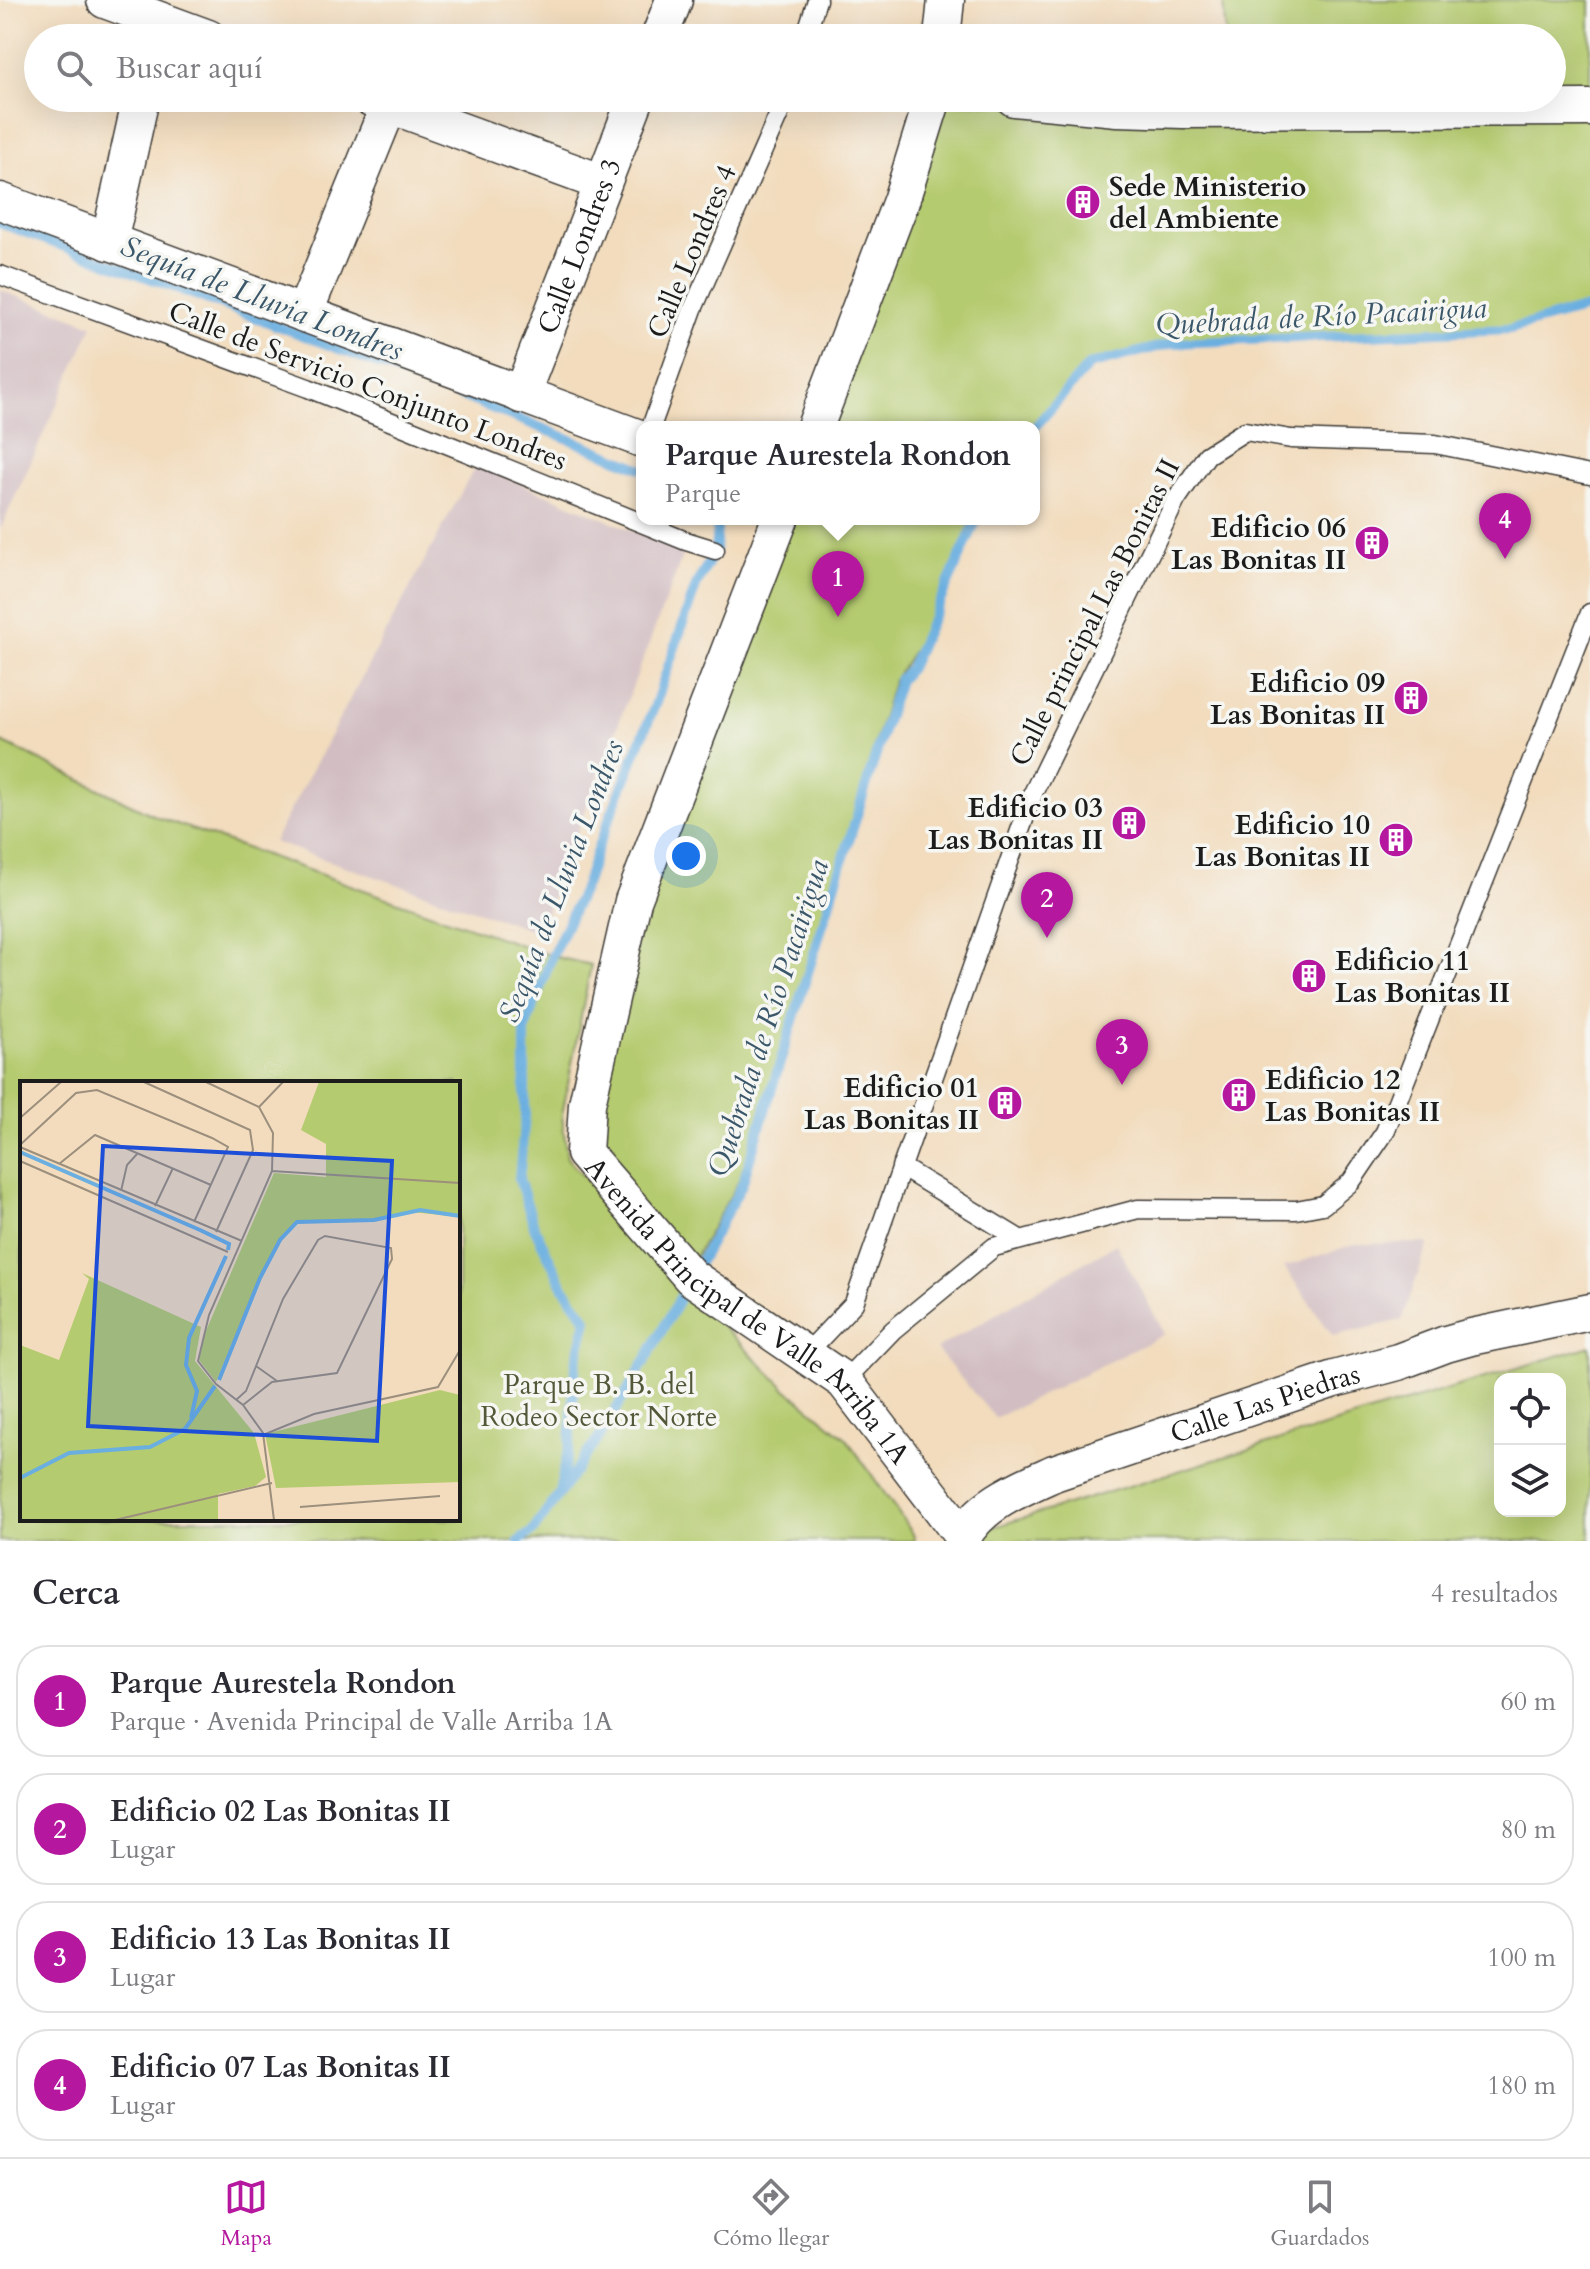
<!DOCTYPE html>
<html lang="es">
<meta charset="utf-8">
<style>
:root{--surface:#fff;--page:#f2f2f3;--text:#2b2b33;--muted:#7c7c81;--line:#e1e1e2;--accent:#b5179e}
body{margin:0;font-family:Cardo,serif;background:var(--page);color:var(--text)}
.controls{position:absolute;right:24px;bottom:24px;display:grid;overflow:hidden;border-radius:16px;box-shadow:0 8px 32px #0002}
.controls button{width:72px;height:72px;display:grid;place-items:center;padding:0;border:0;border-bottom:2px solid var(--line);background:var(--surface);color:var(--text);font:40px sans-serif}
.you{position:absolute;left:686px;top:856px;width:28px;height:28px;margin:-20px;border:6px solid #fff;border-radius:50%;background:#1a73e8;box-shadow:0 0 0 12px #1a73e833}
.badge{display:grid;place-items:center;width:52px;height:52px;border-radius:50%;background:var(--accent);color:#fff;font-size:26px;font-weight:700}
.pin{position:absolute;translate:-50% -66px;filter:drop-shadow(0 2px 4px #0008)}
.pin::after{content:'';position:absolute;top:42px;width:28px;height:24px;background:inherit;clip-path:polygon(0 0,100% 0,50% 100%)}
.popup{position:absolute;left:636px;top:421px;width:404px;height:104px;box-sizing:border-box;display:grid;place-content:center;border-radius:16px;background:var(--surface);filter:drop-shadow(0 2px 6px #0005);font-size:26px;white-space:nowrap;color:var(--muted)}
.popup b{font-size:30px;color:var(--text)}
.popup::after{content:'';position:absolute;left:50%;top:100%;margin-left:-16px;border:16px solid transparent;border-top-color:var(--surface)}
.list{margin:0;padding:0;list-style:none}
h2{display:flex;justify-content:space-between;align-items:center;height:104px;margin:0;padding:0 32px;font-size:34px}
h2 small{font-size:26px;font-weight:400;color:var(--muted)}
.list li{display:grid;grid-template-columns:52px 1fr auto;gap:24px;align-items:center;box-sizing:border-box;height:112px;margin:0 16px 16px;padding:0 16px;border:2px solid var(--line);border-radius:32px}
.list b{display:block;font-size:30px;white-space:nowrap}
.list p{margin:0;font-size:26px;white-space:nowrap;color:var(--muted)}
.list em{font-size:26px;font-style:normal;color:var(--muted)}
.icon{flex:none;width:44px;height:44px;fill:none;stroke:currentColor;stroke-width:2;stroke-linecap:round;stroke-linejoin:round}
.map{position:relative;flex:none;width:1590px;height:1541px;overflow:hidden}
.search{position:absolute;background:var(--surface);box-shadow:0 8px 32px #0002;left:24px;right:24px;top:24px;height:88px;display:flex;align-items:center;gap:20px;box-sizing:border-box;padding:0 28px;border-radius:44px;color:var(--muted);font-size:30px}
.sheet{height:616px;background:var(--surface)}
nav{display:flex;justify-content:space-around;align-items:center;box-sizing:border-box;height:112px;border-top:2px solid var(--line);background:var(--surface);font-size:22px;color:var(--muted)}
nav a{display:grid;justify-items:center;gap:4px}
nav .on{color:var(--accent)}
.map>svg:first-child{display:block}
</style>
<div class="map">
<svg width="1590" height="1541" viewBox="0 0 1590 1541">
<rect width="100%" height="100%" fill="#f6f6f2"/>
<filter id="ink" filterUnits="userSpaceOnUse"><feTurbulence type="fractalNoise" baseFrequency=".0125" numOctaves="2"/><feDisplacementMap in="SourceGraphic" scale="16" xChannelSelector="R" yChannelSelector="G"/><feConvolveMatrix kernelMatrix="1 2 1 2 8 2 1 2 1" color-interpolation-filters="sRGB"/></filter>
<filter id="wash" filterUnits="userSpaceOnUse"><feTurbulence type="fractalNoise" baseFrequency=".006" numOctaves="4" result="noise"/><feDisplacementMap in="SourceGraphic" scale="32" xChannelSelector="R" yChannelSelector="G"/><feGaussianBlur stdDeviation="1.8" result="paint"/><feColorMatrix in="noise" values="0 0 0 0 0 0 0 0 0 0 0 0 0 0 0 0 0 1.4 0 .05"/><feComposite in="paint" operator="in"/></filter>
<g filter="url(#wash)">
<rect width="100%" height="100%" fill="#f2dcbd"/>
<!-- industrial -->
<path fill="#d2bec2" d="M 0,290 L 93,325 L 0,530 Z
M 476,465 L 684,552 L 539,932 L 273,842 Z
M 1429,1243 L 1402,1320 L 1333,1336 L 1284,1267 L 1355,1244 Z
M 1116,1244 L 1165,1334 L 995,1418 L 936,1349 Z"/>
<!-- green -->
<path fill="#b5cb6f" stroke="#687446" stroke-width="2" fill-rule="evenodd" d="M 1223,0 L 1590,0 L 1590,307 L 1510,329 L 1279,339 L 1172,340 L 1087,363 L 1031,427 L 818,427 L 945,103 L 1231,110 L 1552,98 L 1552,38 L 1226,38 Z
M 783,519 L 974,519 L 920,640 L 893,682 L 802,992 L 739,1181 L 690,1266 L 590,1150 L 616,999 Z
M 0,741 L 157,817 L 552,956 L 591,965 L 562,1115 L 567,1158 L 675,1279 L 785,1388 L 846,1438 L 913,1534 L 915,1541 L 0,1541 ZM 22,1083 L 458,1083 L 458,1519 L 22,1519 Z
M 1590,1346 L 1590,1541 L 976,1541 L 974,1533 ZM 1500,1379 L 1560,1379 L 1560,1511 L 1500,1511 Z"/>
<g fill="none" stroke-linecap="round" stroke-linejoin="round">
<!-- stream -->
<path stroke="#6aafe0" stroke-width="10" d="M 0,223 C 215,302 430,381 642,469
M 1034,428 L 1089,365 L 1173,343 L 1510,329 L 1590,307
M 560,1488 L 570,1444 L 576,1363 L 587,1320 L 564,1288 L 535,1229 L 519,1179 L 525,1116 L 525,1029 L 552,956 L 586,883 L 598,847 L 655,705 L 696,586 L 715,550 L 718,519
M 519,1541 L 533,1531 L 602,1433 L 649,1354 L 742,1185 L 899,680 L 910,668 L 977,519"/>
</g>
</g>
<g filter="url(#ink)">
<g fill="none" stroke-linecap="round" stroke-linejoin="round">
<defs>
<path id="lane" d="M 805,38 L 817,0
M 0,275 L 308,388 L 686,541 L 715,550
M 651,427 L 693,309 L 786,98
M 901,1167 L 1021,1240
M 805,1355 L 854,1303 L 1034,791 L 1176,500 L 1207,455 L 1245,431 L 1291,439 L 1435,444 L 1590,475
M 844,1381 L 893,1330 L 994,1247 L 1138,1209 L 1296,1210 L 1323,1205 L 1351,1182 L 1385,1132 L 1590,613"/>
<g id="street">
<path d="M 105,0 L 208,38"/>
<path d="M 659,38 L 674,0"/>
<path d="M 942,38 L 946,0"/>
<path d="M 371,98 L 603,183"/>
<path d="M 1014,98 L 1117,108 L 1183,110 L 1590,108"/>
<path d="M 0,201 L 642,439"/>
<path d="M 109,242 L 141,98"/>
<path d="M 304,314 L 389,105"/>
<path id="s1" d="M 521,395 L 636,98"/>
<path d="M 815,427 L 901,201 L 933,98"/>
<path id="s2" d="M 780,519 L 633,901 L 587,1104 L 584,1153 L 691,1277 L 844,1381 L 960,1533 L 963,1541"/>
<path id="s3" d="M 962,1539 C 978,1505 1021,1488 1054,1473 L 1334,1379 L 1398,1362 L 1446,1344 L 1471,1337 L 1590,1312"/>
</g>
</defs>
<!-- lane casing -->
<use href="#lane" stroke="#3c3934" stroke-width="21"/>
<!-- street casing -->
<use href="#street" stroke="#3c3934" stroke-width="39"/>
<!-- lane -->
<use href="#lane" stroke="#fff" stroke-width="18"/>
<!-- street -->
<use href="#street" stroke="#fff" stroke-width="36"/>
</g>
</g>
<!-- icons -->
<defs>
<symbol id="building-disc" viewBox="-11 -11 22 22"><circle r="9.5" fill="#b5179e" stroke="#f6f6f2"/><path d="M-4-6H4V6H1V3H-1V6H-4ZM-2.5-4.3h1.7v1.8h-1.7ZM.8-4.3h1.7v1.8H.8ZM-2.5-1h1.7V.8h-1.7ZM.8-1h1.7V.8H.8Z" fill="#fff"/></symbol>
</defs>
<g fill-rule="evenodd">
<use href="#building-disc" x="1063" y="182" width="40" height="40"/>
<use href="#building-disc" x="1352" y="523" width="40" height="40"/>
<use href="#building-disc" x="1391" y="678" width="40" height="40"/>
<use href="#building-disc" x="1109" y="803" width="40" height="40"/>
<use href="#building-disc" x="1376" y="820" width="40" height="40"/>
<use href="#building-disc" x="1289" y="956" width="40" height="40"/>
<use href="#building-disc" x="1219" y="1075" width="40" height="40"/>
<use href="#building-disc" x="985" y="1083" width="40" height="40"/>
</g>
<g text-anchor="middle" stroke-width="7" stroke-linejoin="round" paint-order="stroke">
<!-- poi labels -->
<g font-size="28" font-weight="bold" fill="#1c1c1c" stroke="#f6f6f2" text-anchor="end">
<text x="1109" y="196" text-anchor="start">Sede Ministerio<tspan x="1109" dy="32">del Ambiente</tspan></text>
<text x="1346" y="537">Edificio 06<tspan x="1346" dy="32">Las Bonitas II</tspan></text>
<text x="1385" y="692">Edificio 09<tspan x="1385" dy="32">Las Bonitas II</tspan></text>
<text x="1103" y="817">Edificio 03<tspan x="1103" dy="32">Las Bonitas II</tspan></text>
<text x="1370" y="834">Edificio 10<tspan x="1370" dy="32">Las Bonitas II</tspan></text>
<text x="1335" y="970" text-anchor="start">Edificio 11<tspan x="1335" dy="32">Las Bonitas II</tspan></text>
<text x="1265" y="1089" text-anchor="start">Edificio 12<tspan x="1265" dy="32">Las Bonitas II</tspan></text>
<text x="979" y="1097">Edificio 01<tspan x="979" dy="32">Las Bonitas II</tspan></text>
</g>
<!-- street labels -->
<g font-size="28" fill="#1c1c1c" stroke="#f6f6f2">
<text dy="10" stroke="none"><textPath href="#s1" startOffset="160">Calle Londres 3</textPath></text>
<text transform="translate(691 251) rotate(-67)" y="10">Calle Londres 4</text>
<text transform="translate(368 385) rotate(21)" y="10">Calle de Servicio Conjunto Londres</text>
<text transform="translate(1094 612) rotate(-63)" y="10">Calle principal Las Bonitas II</text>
<text dy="10" stroke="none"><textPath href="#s2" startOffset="896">Avenida Principal de Valle Arriba 1A</textPath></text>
<text dy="10" stroke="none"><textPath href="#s3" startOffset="338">Calle Las Piedras</textPath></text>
</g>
<!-- park labels -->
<g font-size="28" fill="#525939" stroke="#f6f6f2">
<text x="599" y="1394">Parque B. B. del<tspan x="599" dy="32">Rodeo Sector Norte</tspan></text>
</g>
<!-- water labels -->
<g font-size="30" font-style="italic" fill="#3b576a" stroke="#f6f6f2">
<text transform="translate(262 298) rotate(21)" y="10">Sequía de Lluvia Londres</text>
<text transform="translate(1321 316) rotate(-3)" y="10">Quebrada de Río Pacairigua</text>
<text transform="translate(561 881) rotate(-69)" y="10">Sequía de Lluvia Londres</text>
<text transform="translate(768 1018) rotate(-72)" y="10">Quebrada de Río Pacairigua</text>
</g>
</g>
<!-- overview -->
<g transform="translate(20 1081)">
<rect width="440" height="440" fill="#f2dcbd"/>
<path d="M 299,1 L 440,1 L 440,136 L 391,131 L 354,139 L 277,141 L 260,159 L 239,197 L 196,301 L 179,279 L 185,252 L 254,92 L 306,96 L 306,63 L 281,49 ZM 62,192 L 181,246 L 175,280 L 234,352 L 246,396 L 235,405 L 198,413 L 198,439 L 0,439 L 0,264 L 39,279 L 69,198 ZM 420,309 L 440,314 L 440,401 L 256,407 L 245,353 Z" fill="#b5cb6f"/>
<path fill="none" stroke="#6aafe0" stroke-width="4" d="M 0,71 L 180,149 L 209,163 L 208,169M 199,299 L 240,197 L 260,159 L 277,141 L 354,139 L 400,129 L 440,135M 171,337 L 177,310 L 166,284 L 169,257 L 206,175M 0,397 L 49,372 L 130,366 L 165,348 L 195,305"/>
<path fill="none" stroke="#9c8f7d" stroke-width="2" d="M 124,1 L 230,49 L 233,69 L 196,151M 186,1 L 239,26 L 253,52 L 252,90 L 189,234 L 178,280 L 196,303 L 223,324 L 243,352 L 254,439M 239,26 L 263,1M 0,37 L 41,1M 0,64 L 56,12 L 77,9 L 192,57 L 208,66 L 174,141M 0,66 L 222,160M 0,80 L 208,171M 39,83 L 75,54 L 191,104M 252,90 L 440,102M 101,110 L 107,84 L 118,72M 135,125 L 153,87M 236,285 L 257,300M 216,319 L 226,310 L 263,218 L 298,159 L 305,155 L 371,167 L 372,178 L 317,292 L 252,301 L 223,324M 243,354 L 294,333 L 418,306 L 440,269M 280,426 L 420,415M 95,439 L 252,402"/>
<path fill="#1d4ed8" fill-opacity="0.15" stroke="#1d4ed8" stroke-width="4" d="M 83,65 L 372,80 L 357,360 L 68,345 Z"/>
<rect width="440" height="440" fill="none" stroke="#1c1c1c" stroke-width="4"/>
</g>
</svg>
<div class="controls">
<button><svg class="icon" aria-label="locate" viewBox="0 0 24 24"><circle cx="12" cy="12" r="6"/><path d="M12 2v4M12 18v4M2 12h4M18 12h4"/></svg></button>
<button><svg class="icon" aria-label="layers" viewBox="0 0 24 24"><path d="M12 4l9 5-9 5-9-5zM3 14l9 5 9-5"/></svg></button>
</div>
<div class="you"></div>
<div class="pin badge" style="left:838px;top:617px">1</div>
<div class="popup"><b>Parque Aurestela Rondon</b>Parque</div>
<div class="pin badge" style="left:1047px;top:938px">2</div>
<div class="pin badge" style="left:1122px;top:1085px">3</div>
<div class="pin badge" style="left:1505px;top:559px">4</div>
<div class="search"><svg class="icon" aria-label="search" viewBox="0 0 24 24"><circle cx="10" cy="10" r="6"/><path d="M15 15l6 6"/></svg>Buscar aquí</div>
</div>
<section class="sheet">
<h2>Cerca<small>4 resultados</small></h2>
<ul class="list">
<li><span class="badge">1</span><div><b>Parque Aurestela Rondon</b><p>Parque · Avenida Principal de Valle Arriba 1A</p></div><em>60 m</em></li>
<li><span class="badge">2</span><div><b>Edificio 02 Las Bonitas II</b><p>Lugar</p></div><em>80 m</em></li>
<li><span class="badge">3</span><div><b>Edificio 13 Las Bonitas II</b><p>Lugar</p></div><em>100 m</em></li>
<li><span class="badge">4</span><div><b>Edificio 07 Las Bonitas II</b><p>Lugar</p></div><em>180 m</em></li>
</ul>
</section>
<nav>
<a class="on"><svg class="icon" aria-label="map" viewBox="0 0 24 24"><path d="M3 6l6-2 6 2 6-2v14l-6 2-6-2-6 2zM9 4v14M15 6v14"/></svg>Mapa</a>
<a><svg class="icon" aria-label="directions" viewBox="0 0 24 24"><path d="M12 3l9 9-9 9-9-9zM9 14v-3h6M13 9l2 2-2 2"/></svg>Cómo llegar</a>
<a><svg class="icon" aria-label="saved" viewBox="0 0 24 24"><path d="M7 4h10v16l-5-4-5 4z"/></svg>Guardados</a>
</nav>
